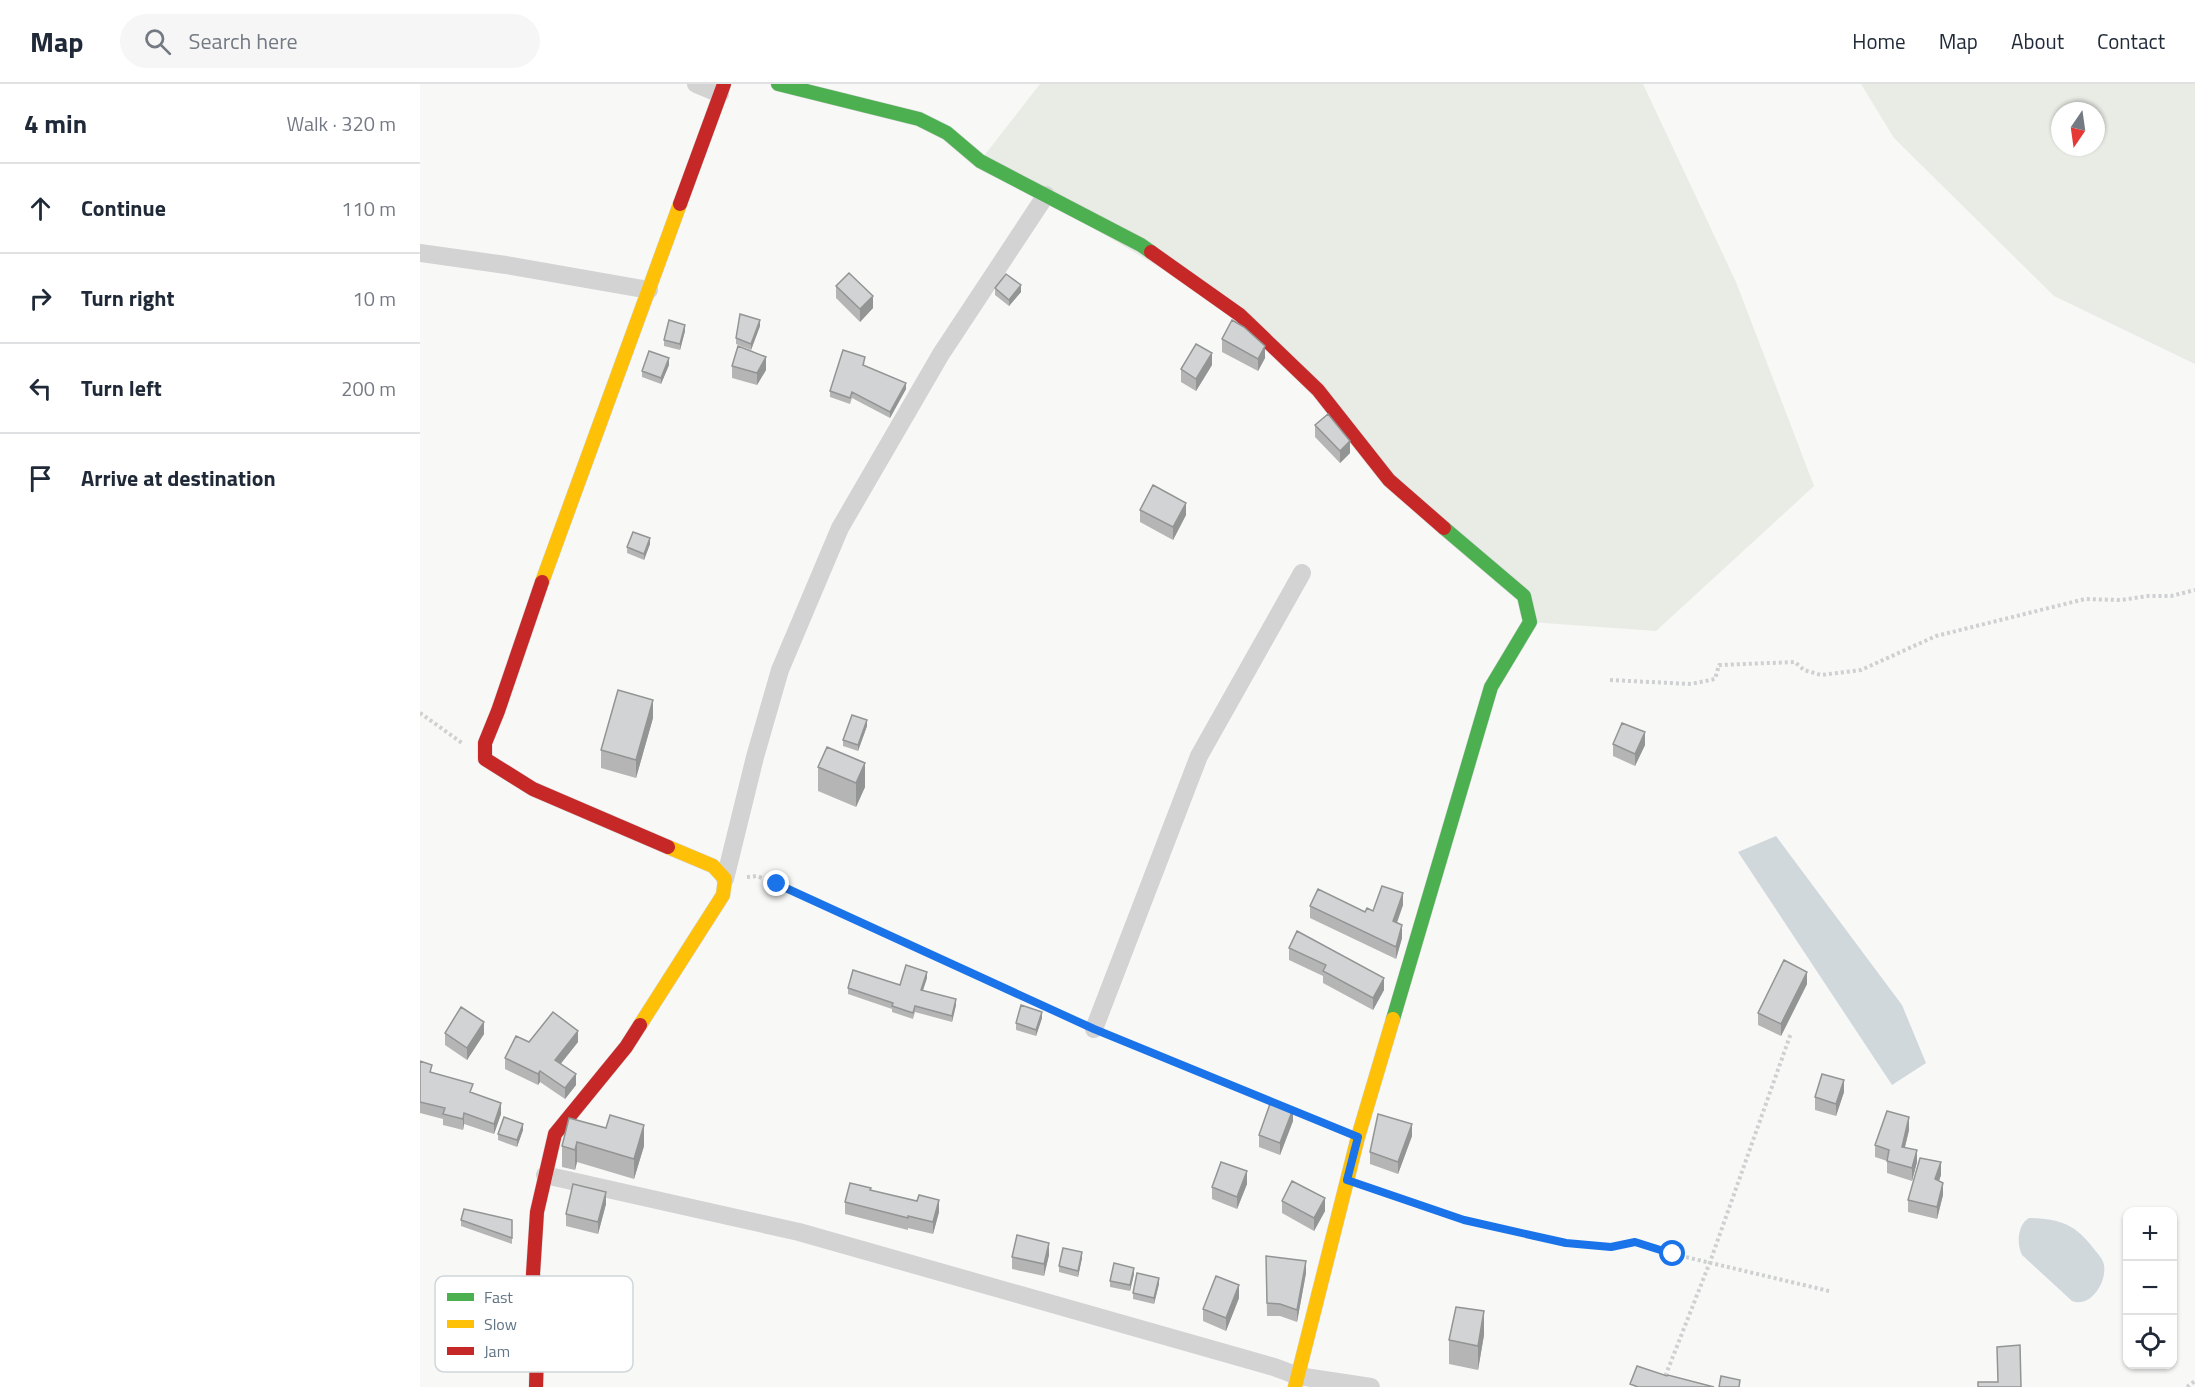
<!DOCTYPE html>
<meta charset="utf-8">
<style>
:root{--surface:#fff;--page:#f6f6f7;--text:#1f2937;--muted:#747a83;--line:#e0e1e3}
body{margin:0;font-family:"Titillium Web",sans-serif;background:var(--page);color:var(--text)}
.controls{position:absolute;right:18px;bottom:18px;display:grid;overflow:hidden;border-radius:12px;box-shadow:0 2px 4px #0004}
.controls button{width:54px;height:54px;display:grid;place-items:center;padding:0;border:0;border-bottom:2px solid var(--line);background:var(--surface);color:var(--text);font:30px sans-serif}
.compass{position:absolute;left:1631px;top:18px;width:54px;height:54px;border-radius:50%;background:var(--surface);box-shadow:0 2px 4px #0004;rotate:193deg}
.stop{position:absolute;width:18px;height:18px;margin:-14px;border:4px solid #1a73e8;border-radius:50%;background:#fff}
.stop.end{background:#1a73e8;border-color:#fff;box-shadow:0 2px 6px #0008}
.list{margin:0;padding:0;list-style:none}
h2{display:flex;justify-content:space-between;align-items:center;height:78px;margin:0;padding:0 24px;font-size:26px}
h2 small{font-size:20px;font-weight:400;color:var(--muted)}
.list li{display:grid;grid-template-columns:39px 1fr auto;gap:18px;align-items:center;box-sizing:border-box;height:90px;padding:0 24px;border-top:2px solid var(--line)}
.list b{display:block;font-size:22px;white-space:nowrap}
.list em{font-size:20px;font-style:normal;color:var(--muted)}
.icon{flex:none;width:33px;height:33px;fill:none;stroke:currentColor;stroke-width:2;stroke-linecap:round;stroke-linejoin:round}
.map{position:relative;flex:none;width:1775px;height:1303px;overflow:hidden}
header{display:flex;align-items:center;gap:36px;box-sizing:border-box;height:84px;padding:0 30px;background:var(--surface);border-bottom:2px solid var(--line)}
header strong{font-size:28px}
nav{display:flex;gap:33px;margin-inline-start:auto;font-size:21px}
.search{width:420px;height:54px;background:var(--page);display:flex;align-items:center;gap:15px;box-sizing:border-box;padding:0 21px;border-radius:33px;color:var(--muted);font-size:22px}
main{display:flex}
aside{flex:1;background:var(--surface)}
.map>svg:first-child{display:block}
</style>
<header>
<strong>Map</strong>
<div class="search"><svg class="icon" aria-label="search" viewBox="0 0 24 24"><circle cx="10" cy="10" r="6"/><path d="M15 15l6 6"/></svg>Search here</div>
<nav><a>Home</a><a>Map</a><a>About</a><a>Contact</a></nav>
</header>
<main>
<aside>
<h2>4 min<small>Walk · 320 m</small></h2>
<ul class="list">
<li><svg class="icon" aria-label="ahead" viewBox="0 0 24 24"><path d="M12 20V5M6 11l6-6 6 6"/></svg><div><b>Continue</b></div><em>110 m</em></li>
<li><svg class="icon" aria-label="right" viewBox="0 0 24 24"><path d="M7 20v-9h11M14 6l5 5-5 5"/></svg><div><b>Turn right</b></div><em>10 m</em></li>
<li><svg class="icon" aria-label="left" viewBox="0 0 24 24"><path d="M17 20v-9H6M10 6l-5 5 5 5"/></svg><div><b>Turn left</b></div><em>200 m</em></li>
<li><svg class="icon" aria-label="arrive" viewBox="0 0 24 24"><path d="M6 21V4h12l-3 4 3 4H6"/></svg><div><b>Arrive at destination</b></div></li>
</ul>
</aside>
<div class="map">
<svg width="1775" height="1303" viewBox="0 0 1775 1303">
<rect width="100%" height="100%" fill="#f8f8f7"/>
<!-- green -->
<path fill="#e8ece5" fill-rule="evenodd" d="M 620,0 L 1223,0 L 1316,198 L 1394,402 L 1236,547 L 1110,538 L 1104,512 L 969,396 L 820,231 L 560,77 Z
M 1441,0 L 1775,0 L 1775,280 L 1634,212 L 1474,54 ZM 1640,27 L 1676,27 L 1676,63 L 1640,63 Z"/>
<!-- water -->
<path fill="#d0d8dc" d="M 1356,752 L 1482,921 L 1506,979 L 1472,1001 L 1318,768 Z
M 1609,1134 C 1640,1135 1655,1140 1674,1165 C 1678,1170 1683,1175 1684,1181 C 1687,1198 1671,1224 1652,1217 L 1602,1171 C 1596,1159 1598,1140 1609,1134 Z"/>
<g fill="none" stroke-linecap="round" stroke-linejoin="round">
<defs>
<path id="fast" d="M 358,0 L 499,35 L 527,49 L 560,77 L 721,161 L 731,168
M 973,935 L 1071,603 L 1110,538 L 1104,512 L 1024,444"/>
<path id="slow" d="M 122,498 L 260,120
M 220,941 L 303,811 L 305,795 L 293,782 L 248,763
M 875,1303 L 938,1053 L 973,935"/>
<path id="jam" d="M 260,120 L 304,0
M 731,168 L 820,231 L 898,306 L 969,396 L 1024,444
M 122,498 L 78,627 L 65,659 L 65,675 L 113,705 L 248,763
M 116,1303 L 118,1234 L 113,1190 L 117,1128 L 135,1050 L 206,963 L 220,941"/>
</defs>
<!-- fast casing -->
<use href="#fast" stroke="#d5d6d7" stroke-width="15"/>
<!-- slow casing -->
<use href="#slow" stroke="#d5d6d7" stroke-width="15"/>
<!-- jam casing -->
<use href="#jam" stroke="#d5d6d7" stroke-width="15"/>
<!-- path -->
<path stroke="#ced0d1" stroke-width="4" stroke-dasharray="3 3" stroke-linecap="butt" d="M 1190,596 L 1271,600 L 1295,595 L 1299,581 L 1375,578 L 1384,586 L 1401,591 L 1441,586 L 1516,552 L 1665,515 L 1701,516 L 1728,512 L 1751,512 L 1775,506
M 0,629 L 42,659
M 327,793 L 337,792 L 357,800 L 657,937
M 691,952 L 854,1018
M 869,1025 L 918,1045
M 947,1103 L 1044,1136 L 1146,1159 L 1191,1163 L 1215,1158 L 1253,1170 L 1409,1207
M 1241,1303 L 1290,1178 L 1371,949
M 1767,1303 L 1775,1297"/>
<!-- street -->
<path stroke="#d3d3d4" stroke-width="18" d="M 276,0 L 300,10
M 0,169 L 86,181 L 229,206
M 305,795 L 335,673 L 360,586 L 420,444 L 521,270 L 626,111
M 674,945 L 779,672 L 882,489
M 125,1091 L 379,1148 L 854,1283 L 878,1292 L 951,1303"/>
<!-- fast -->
<use href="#fast" stroke="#4caf50" stroke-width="14"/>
<!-- slow -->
<use href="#slow" stroke="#ffc107" stroke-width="14"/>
<!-- jam -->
<use href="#jam" stroke="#c62828" stroke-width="14"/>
</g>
<!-- wall -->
<path fill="#b5b5b6" d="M 416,202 L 453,224 L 440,238 L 416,214 Z
M 575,204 L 601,208 L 589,222 L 575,211 Z
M 340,242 L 331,266 L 316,260 L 316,254 Z
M 265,247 L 260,266 L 244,262 L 244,256 Z
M 802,255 L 845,274 L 838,287 L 802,268 Z
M 445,279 L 444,281 L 486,305 L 470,334 L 432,314 L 430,320 L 410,313 L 410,307 Z
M 249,281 L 241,300 L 222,293 L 222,287 Z
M 792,281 L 776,307 L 761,298 L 761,285 Z
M 312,282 L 346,286 L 337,301 L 312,294 Z
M 895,341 L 930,369 L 920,379 L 895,353 Z
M 720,426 L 766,431 L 753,456 L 720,438 Z
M 230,460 L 224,476 L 207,469 L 207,463 Z
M 233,634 L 216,694 L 181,684 L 181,666 Z
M 447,642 L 438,667 L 423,662 L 423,656 Z
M 1193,660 L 1225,661 L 1215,682 L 1193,672 Z
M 398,683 L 445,703 L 436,723 L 398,707 Z
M 983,821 L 977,839 L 982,854 L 976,875 L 890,834 L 890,822 L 945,828 L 953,827 Z
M 869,864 L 964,906 L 953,926 L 903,899 L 903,892 L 869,876 Z
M 507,894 L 503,906 L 536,921 L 532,938 L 495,928 L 493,935 L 472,928 L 472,925 L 428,910 L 428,904 L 480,901 Z
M 1387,900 L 1361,952 L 1338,941 L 1338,929 Z
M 622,934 L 616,952 L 596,946 L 596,939 Z
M 25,949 L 64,950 L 47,976 L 25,961 Z
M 109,958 L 158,958 L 141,979 L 156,1001 L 145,1015 L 120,998 L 118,1001 L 85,985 L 85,974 Z
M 0,977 L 12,989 L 53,1009 L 81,1030 L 74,1050 L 44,1040 L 43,1046 L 23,1041 L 23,1035 L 0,1029 Z
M 1424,1008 L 1416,1032 L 1395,1026 L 1395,1013 Z
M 149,1034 L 224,1062 L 214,1095 L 157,1078 L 155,1086 L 142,1083 L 142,1062 Z
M 873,1037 L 860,1071 L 839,1063 L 839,1051 Z
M 103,1046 L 97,1063 L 78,1056 L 78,1050 Z
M 1489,1046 L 1485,1063 L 1497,1078 L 1492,1097 L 1467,1089 L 1467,1077 L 1455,1073 L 1455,1061 Z
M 992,1052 L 978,1090 L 950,1080 L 950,1068 Z
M 1521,1091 L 1519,1097 L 1523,1111 L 1517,1135 L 1488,1128 L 1488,1116 Z
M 827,1100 L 817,1125 L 792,1115 L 792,1103 Z
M 451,1107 L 519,1128 L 513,1150 L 488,1144 L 488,1146 L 425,1130 L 425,1118 Z
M 862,1117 L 905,1127 L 894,1147 L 862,1129 Z
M 186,1120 L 178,1150 L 146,1142 L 146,1130 Z
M 41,1136 L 92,1136 L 92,1160 L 41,1142 Z
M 629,1171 L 624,1192 L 592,1185 L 592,1173 Z
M 846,1172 L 886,1189 L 877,1238 L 860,1232 L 847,1232 Z
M 662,1174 L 658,1193 L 639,1188 L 639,1182 Z
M 714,1190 L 710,1207 L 690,1203 L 690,1197 Z
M 739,1200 L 734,1220 L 713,1215 L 713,1209 Z
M 819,1214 L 806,1247 L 783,1237 L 783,1225 Z
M 1064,1251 L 1058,1286 L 1029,1280 L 1029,1256 Z"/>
<!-- shaded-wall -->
<path fill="#939494" d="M 601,201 L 601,208 L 589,222 L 589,216 Z
M 453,212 L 453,224 L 440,238 L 440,225 Z
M 340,236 L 340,242 L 331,266 L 331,260 Z
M 265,241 L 265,247 L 260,266 L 260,260 Z
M 845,262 L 845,274 L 838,287 L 838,275 Z
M 792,269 L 792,281 L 776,307 L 776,295 Z
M 346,273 L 346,286 L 337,301 L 337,289 Z
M 249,274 L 249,281 L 241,300 L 241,294 Z
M 486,299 L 486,305 L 470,334 L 470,328 Z
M 930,357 L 930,369 L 920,379 L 920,367 Z
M 766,419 L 766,431 L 753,456 L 753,443 Z
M 230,454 L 230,460 L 224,476 L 224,470 Z
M 233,616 L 233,634 L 216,694 L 216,676 Z
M 447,636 L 447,642 L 438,667 L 438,661 Z
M 1225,648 L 1225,661 L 1215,682 L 1215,670 Z
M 445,679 L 445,703 L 436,723 L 436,699 Z
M 983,809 L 983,821 L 973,849 L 973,837 Z
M 982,841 L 982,854 L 976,875 L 976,863 Z
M 507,888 L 507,894 L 501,912 L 501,906 Z
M 1387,888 L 1387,900 L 1361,952 L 1361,940 Z
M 964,894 L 964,906 L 953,926 L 953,914 Z
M 536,915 L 536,921 L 532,938 L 532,932 Z
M 622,928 L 622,934 L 616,952 L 616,946 Z
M 64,938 L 64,950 L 47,976 L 47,964 Z
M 158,947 L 158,958 L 135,987 L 135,976 Z
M 120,987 L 120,998 L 118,1001 L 118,990 Z
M 156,990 L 156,1001 L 145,1015 L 145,1004 Z
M 1424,996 L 1424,1008 L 1416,1032 L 1416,1020 Z
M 81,1019 L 81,1030 L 74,1050 L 74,1040 Z
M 873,1025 L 873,1037 L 860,1071 L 860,1059 Z
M 44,1029 L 44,1040 L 43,1046 L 43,1035 Z
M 1489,1033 L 1489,1046 L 1482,1075 L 1482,1063 Z
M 103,1040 L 103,1046 L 97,1063 L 97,1056 Z
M 992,1040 L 992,1052 L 978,1090 L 978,1078 Z
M 224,1041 L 224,1062 L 214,1095 L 214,1075 Z
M 157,1058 L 157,1078 L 155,1086 L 155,1066 Z
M 1497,1066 L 1497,1078 L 1492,1097 L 1492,1084 Z
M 1521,1078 L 1521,1091 L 1515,1108 L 1515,1095 Z
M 827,1087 L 827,1100 L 817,1125 L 817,1113 Z
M 1523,1099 L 1523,1111 L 1517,1135 L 1517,1123 Z
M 186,1108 L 186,1120 L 178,1150 L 178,1138 Z
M 905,1114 L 905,1127 L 894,1147 L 894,1134 Z
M 519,1116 L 519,1128 L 513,1150 L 513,1138 Z
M 629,1159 L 629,1171 L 624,1192 L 624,1180 Z
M 662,1168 L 662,1174 L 658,1193 L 658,1187 Z
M 886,1177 L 886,1189 L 877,1238 L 877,1226 Z
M 714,1184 L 714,1190 L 710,1207 L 710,1201 Z
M 739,1194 L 739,1200 L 734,1220 L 734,1214 Z
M 819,1201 L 819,1214 L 806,1247 L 806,1234 Z
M 1064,1227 L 1064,1251 L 1058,1286 L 1058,1262 Z"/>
<!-- building -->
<path fill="#d2d3d4" stroke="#939494" stroke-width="1.5" d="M 429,189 L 453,212 L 440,225 L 416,202 Z
M 586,190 L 601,201 L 589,216 L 575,204 Z
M 320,230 L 340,236 L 331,260 L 316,254 Z
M 249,236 L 265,241 L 260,260 L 244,256 Z
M 812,236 L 824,243 L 845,262 L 838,275 L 802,255 Z
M 776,260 L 792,269 L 776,295 L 761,285 Z
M 318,262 L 346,273 L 337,289 L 312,282 Z
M 423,266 L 445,273 L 443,281 L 486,299 L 470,328 L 432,308 L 430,314 L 410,307 Z
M 229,267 L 249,274 L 241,294 L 222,287 Z
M 908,330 L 930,357 L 920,367 L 895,341 Z
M 733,401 L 766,419 L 753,443 L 720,426 Z
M 213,448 L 230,454 L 224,470 L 207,463 Z
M 198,606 L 233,616 L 216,676 L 181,666 Z
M 432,631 L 447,636 L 438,661 L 423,656 Z
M 1202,639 L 1225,648 L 1215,670 L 1193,660 Z
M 407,663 L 445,679 L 436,699 L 398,683 Z
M 962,802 L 983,809 L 973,837 L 982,841 L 976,863 L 890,822 L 898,805 L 945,828 L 947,824 L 953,827 Z
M 877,847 L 964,894 L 953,914 L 903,887 L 906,881 L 869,864 Z
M 1364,876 L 1387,888 L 1361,940 L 1338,929 Z
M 486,881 L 507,888 L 501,906 L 536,915 L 532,932 L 495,922 L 493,929 L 472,922 L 473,919 L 428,904 L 433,886 L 480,901 Z
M 601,921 L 622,928 L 616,946 L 596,939 Z
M 41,923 L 64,938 L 47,964 L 25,949 Z
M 133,928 L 158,947 L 135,976 L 156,990 L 145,1004 L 120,987 L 118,990 L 85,974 L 96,952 L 109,958 Z
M 0,977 L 12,981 L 10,988 L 53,1000 L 50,1008 L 81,1019 L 74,1040 L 44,1029 L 43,1035 L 23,1030 L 25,1024 L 0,1018 Z
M 1402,990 L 1424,996 L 1416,1020 L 1395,1013 Z
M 851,1017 L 873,1025 L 860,1059 L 839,1051 Z
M 1467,1027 L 1489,1033 L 1482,1063 L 1497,1066 L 1492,1084 L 1467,1077 L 1469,1066 L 1455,1061 Z
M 958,1030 L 992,1040 L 978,1078 L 950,1068 Z
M 190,1031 L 224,1041 L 214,1075 L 157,1058 L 155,1066 L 142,1062 L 149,1034 L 186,1044 Z
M 84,1033 L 103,1040 L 97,1056 L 78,1050 Z
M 1500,1074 L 1521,1078 L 1515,1095 L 1523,1099 L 1517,1123 L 1488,1116 Z
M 801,1078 L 827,1087 L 817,1113 L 792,1103 Z
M 872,1097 L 905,1114 L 894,1134 L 862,1117 Z
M 430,1099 L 451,1104 L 450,1106 L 497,1117 L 499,1111 L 519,1116 L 513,1138 L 488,1132 L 488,1134 L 425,1118 Z
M 153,1100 L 186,1108 L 178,1138 L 146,1130 Z
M 44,1125 L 92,1136 L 92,1154 L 41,1136 Z
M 597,1151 L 629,1159 L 624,1180 L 592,1173 Z
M 643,1164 L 662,1168 L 658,1187 L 639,1182 Z
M 846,1172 L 886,1177 L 877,1226 L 860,1220 L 847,1219 Z
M 694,1179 L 714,1184 L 710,1201 L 690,1197 Z
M 717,1189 L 739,1194 L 734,1214 L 713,1209 Z
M 796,1192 L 819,1201 L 806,1234 L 783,1225 Z
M 1036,1223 L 1064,1227 L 1058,1262 L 1029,1256 Z
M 1600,1261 L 1601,1303 L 1558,1303 L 1558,1298 L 1578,1298 L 1577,1263 Z
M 1217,1282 L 1247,1292 L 1248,1291 L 1294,1303 L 1218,1303 L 1210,1300 Z
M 1301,1292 L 1320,1296 L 1319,1303 L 1299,1303 Z"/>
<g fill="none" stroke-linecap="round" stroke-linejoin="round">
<!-- route -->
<path stroke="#1a73e8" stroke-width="8" d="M 357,800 L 674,945 L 938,1053 L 927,1096 L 1044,1136 L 1146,1159 L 1191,1163 L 1215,1158 L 1253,1170"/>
</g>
<!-- legend -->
<rect x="15" y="1192" width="198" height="96" rx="9" fill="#fff" stroke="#d0d6da" stroke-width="1.5"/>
<rect x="27" y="1209" width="27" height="8" fill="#4caf50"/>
<rect x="27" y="1236" width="27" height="8" fill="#ffc107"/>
<rect x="27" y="1263" width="27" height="8" fill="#c62828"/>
<g font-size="16" fill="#617585">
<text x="64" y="1219">Fast</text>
<text x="64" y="1246">Slow</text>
<text x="64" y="1273">Jam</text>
</g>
</svg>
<div class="controls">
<button>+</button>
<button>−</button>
<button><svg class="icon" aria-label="locate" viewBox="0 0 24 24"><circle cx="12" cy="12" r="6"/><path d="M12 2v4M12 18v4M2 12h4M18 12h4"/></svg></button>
</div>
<svg class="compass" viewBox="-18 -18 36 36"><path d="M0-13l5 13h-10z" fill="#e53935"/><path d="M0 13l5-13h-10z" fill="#747a83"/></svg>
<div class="stop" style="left:1253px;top:1170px"></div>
<div class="stop end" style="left:357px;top:800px"></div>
</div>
</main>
